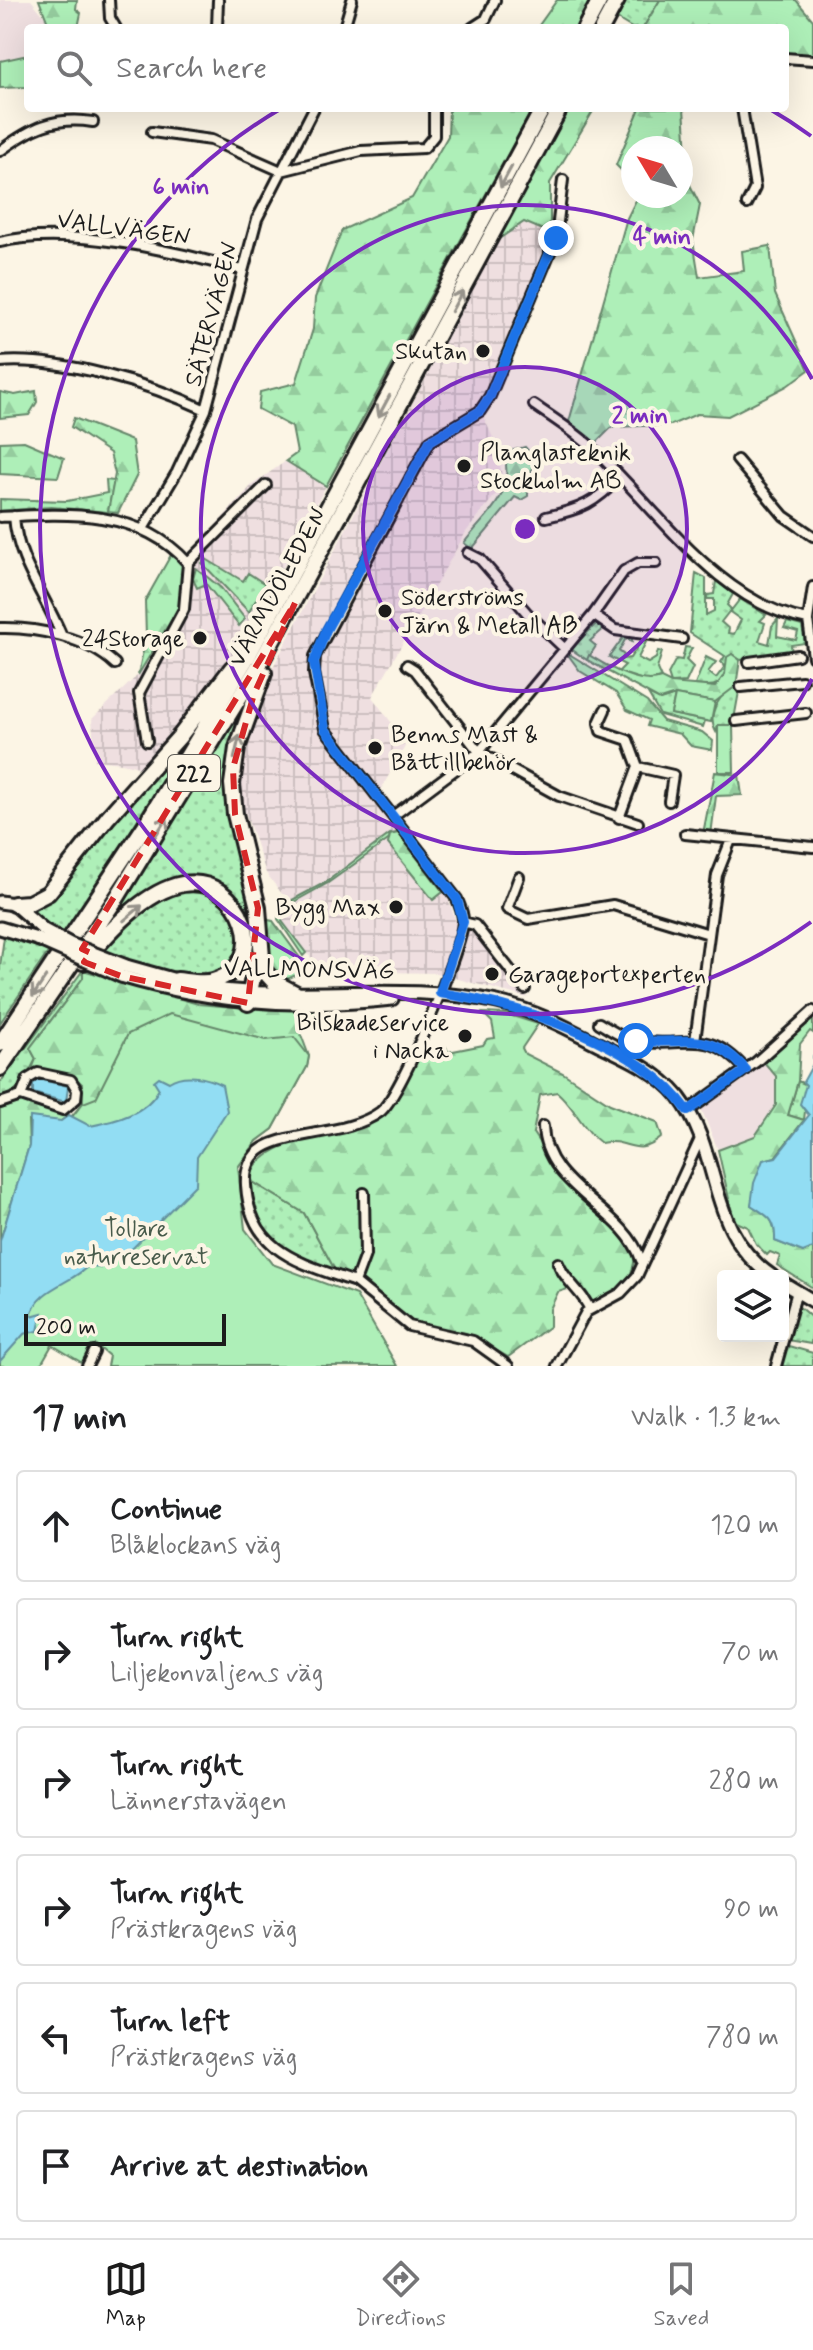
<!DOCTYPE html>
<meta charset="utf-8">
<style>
:root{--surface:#fff;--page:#f6f6f6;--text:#202124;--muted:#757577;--line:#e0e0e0;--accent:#1c1c1c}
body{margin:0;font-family:Mynerve,sans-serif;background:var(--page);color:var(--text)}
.controls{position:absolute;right:24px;bottom:24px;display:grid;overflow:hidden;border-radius:8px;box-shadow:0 8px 32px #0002}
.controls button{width:72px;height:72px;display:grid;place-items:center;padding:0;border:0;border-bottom:2px solid var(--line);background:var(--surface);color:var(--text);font:40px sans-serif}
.compass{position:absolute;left:621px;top:136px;width:72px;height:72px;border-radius:50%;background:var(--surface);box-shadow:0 8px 32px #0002;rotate:308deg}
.scale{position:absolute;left:24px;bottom:20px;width:202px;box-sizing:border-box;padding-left:8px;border:4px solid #1c1c1c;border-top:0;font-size:22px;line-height:28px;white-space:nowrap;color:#1c1c1c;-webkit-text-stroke:6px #fcf5e5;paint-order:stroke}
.stop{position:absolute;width:24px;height:24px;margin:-18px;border:6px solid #1a73e8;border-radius:50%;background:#fff}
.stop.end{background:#1a73e8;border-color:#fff;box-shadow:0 2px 8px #0008}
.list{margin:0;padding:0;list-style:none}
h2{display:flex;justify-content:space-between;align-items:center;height:104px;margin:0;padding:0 32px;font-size:34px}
h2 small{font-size:26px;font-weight:400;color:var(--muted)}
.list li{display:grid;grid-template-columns:52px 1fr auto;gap:24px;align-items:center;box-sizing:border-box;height:112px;margin:0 16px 16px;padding:0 16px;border:2px solid var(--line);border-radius:8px}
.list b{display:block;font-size:30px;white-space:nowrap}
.list p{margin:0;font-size:26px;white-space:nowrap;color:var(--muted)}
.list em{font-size:26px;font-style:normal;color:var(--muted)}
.icon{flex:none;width:44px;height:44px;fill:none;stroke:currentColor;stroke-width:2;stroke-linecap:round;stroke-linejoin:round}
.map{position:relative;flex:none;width:813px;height:1366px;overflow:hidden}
.search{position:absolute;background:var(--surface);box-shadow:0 8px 32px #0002;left:24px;right:24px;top:24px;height:88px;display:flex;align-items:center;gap:20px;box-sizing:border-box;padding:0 28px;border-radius:8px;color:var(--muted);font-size:30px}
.sheet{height:872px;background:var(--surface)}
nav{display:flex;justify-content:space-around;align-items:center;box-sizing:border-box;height:112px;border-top:2px solid var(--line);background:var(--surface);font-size:22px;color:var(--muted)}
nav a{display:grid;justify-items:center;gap:4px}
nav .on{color:var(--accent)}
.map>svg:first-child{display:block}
</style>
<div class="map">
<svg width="813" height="1366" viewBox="0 0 813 1366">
<defs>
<pattern id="industrial-grid" width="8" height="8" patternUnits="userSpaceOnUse" patternTransform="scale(2)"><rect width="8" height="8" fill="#efdfe0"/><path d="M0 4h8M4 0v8" fill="none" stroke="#ccbfc0"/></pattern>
<pattern id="grass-dots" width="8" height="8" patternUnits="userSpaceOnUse" patternTransform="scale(2)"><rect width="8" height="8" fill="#aeefb8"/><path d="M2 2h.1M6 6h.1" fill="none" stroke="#95cc9e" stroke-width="1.8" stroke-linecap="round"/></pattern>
<pattern id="forest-firs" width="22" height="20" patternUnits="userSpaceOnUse" patternTransform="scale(2)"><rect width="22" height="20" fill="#aeefb8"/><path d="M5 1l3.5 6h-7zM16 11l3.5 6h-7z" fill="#95cc9e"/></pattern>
</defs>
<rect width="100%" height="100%" fill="#fcf5e5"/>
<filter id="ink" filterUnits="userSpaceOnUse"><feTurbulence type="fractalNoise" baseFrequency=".0125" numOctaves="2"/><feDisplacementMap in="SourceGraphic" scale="16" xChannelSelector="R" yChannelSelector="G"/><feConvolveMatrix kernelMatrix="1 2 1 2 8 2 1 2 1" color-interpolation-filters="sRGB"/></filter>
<g filter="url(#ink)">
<!-- built -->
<path fill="#efdfe0" d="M 0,0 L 31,0 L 49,22 L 50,28 L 28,28 L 28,55 L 0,61 Z
M 763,1061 L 776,1076 L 776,1105 L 755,1136 L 718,1150 L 701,1108 Z"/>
<!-- industrial -->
<path fill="url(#industrial-grid)" d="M 524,222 L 550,233 L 551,238 L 499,369 L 507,373 L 484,418 L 498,449 L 503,485 L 466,532 L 372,697 L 407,743 L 376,798 L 446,892 L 456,922 L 473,930 L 528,998 L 436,973 L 327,971 L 306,953 L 282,921 L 283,909 L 289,903 L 266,873 L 243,806 L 239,780 L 240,757 L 262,688 L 499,239 Z
M 286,461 L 326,486 L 268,595 L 239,640 L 238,648 L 142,773 L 138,767 L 122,763 L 95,760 L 92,719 L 138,675 L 168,627 L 181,604 L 192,552 L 252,485 Z"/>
<!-- grass -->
<path fill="url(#grass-dots)" stroke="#65866a" stroke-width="2" d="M 627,0 L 660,0 L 643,28 L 632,28 L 617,19 Z
M 106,480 L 114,481 L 108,512 L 51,507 L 0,511 L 0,499 L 67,501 L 107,493 Z
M 206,559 L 243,581 L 248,573 L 265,584 L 249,612 L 202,563 Z
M 196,568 L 221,588 L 245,619 L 239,626 L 206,584 L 197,588 L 193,579 Z
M 696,573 L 706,578 L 706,615 L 714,611 L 714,599 L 707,599 L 707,595 L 714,594 L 716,581 L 733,594 L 727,605 L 731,609 L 721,622 L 729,629 L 728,633 L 734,634 L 741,620 L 730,612 L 740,599 L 766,615 L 760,621 L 765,623 L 759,641 L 769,644 L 772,626 L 778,619 L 777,636 L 796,640 L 798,632 L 784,628 L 787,622 L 802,626 L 805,643 L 791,645 L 792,654 L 740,660 L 732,654 C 720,677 728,690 695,685 L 706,657 L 716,662 L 708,672 L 716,678 L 725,666 L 721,662 L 725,656 L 690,633 Z
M 597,623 L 605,628 L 590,641 L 596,646 L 587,660 L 571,649 Z
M 625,635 L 632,636 L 632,642 L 626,638 L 619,651 L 624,655 L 622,659 L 630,658 L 643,638 L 647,640 L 638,658 L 648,663 L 656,658 L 658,651 L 662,652 L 657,669 L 661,678 L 647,681 L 618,672 L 625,665 L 609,657 Z
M 685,647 L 692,648 L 686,660 L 693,667 L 686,682 L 671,683 L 668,674 L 676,659 L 682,660 Z
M 740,686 L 733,725 L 718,725 L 716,732 C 706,714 720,690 740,686 Z
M 648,694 L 660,700 L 675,695 L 671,714 L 705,721 L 703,727 L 660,715 Z
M 243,705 L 231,750 L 254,934 L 251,984 C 246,973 252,949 252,934 C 251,901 224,879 193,877 L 95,943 Z
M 200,719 L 66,935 L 41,923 L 25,907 L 97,836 Z
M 398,833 L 328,883 L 283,908 L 282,921 L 306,953 L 303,956 L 278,919 L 281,906 L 326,882 L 390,834 Z
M 178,891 L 210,891 L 237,914 C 238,924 242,937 241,946 C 232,1002 132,962 100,951 L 135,918 Z
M 4,937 L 21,938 L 49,951 L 0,1023 L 0,966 Z
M 83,970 L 83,978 L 30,1048 L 36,1059 L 21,1087 L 0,1099 L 0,1083 Z
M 798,1081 L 807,1085 L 801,1104 L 805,1111 L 804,1120 L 788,1115 Z
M 251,1177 L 253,1182 L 304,1213 L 335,1270 C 289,1260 244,1229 251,1177 Z
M 797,1305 L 813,1319 L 811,1344 L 787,1340 Z
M 785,1345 L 813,1353 L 813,1366 L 779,1366 Z"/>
<!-- forest -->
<path fill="url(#forest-firs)" stroke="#65866a" stroke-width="2" d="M 39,0 L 77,0 L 76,9 L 81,13 L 78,28 L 50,28 Z
M 557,0 L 591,0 L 576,28 L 537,28 Z
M 660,0 L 796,0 L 813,20 L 813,57 L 785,55 L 785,28 L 711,28 L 706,25 L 704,28 L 643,28 Z
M 28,55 L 28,87 L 0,88 L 0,61 Z
M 449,108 L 533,108 L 326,486 L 286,461 L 297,453 L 292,427 L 258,409 L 260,392 L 296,383 L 313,329 L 315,298 L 342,230 L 412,198 L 448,136 Z
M 568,108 L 595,108 L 550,183 L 550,233 L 524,222 L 499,239 Z
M 640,108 L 684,108 L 689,183 L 700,205 L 693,240 L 699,277 L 744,271 L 742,251 L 770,246 L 775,294 L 809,370 L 787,386 L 728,416 L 697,414 L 671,425 L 612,427 L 594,445 L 568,425 L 627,218 L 638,196 L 681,196 L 681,148 L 633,148 L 633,182 L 616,165 Z
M 36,391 L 37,402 L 29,415 L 0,418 L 0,392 L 15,395 Z
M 74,418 L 132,441 L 137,475 L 118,513 L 108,512 L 115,474 L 110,453 L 71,427 Z
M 24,441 L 64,458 L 58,477 L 0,474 L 0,442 Z
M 525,447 L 536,460 L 528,478 L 528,496 L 521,500 L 515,497 L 472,549 L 464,543 C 488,511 515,497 504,453 Z
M 172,553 L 187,572 L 181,604 L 138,675 L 146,637 L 145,601 Z
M 566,652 L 647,702 L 663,721 L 702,732 L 713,741 L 712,750 L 691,746 L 680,734 L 647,726 L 649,720 L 627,710 L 616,693 L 580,671 Z
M 732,654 L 740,660 L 736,686 L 715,702 L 675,695 L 660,700 L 587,660 L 589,655 C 609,667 639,686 661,678 L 671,683 L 715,687 L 725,674 L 727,657 Z
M 715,772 L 739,775 L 742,795 L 716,796 L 711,835 L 703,834 Z
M 398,833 L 443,892 L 433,900 L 388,844 L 390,835 Z
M 263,919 L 273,921 L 303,962 L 305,971 L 285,980 L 271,976 Z
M 83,970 L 198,1004 L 271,1010 L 320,1008 L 323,1015 L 315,1015 L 300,1032 L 309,1056 L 307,1067 L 273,1129 L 257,1141 L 238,1167 L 239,1224 L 356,1366 L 71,1117 L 83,1103 L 82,1084 C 68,1070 51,1071 32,1069 L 36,1059 L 30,1048 L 83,978 Z
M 483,1013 L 506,1014 L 538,1024 L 522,1048 L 525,1054 L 563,1073 L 610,1104 L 657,1122 L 662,1137 C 636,1160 628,1137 601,1143 C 582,1129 575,1107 557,1092 L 540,1095 L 533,1133 L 556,1168 L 634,1249 C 638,1279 617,1294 591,1303 L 577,1286 L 558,1292 L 550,1309 L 550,1326 L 508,1357 L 466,1333 L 418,1325 L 400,1316 L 353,1276 L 335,1270 L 304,1213 L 253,1182 L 251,1177 C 260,1138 344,1132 379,1117 L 415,1055 L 425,1047 L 446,1047 L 448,1052 L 483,1045 L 487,1039 L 495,1038 L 492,1022 Z
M 813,1017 L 813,1033 L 810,1031 L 800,1044 L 798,1081 L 788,1115 L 804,1120 L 775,1157 L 763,1160 L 751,1205 C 769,1216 776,1220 775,1241 L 803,1252 L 813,1248 L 813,1288 L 777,1265 L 780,1256 L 770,1252 L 767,1255 L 756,1244 L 748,1227 L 734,1221 L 718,1150 L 755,1136 L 776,1105 L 776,1076 L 763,1061 Z
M 20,1099 L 63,1111 L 66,1117 L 61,1121 L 28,1121 L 29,1146 L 0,1241 L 0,1107 Z"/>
<!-- park -->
<path fill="#aeefb8" stroke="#65866a" stroke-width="2" d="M 675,695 L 715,702 L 711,722 L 671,714 Z
M 718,725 L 733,725 L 734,772 L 718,772 Z
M 170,1014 L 266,1040 L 294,1037 L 309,1056 L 307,1067 L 273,1129 L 257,1141 L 238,1167 L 245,1229 L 272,1264 L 356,1295 L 397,1366 L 107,1366 L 109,1356 L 96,1345 L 84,1364 L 52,1345 L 40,1366 L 0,1366 L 0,1279 L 72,1117 L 83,1103 L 96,1098 L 128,1034 Z"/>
<!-- water -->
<path fill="#92ddf3" stroke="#63909d" stroke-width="2" d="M 813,1055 L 813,1248 L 803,1252 L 775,1241 C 776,1219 769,1217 751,1205 L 754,1183 L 763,1160 L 776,1157 L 809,1115 L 800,1104 L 806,1085 L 803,1082 L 813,1064 Z
M 159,1077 L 169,1082 C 184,1072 206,1077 222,1085 L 227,1111 L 197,1157 L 196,1184 L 126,1255 L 108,1254 L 100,1268 L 89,1265 C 72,1284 37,1288 31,1316 L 42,1313 L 38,1331 L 24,1334 L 0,1361 L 0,1241 L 29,1146 L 30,1117 L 61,1121 L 69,1115 L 90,1126 C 116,1121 146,1114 159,1089 L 154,1081 Z
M 38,1079 L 68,1086 L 66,1102 L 33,1093 L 33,1083 Z"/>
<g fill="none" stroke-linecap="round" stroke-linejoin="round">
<defs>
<path id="street" d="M 109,0 L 110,18 L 116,28
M 217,28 L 218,0
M 344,28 L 352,0
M 472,28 L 486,19 L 495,0
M 785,58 L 813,60
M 742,108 L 755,188 L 747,204
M 152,132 L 211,140 L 281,171 L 361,151 L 424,148 L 434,136 L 434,108
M 0,151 C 31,128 54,116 93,122
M 0,242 C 69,226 175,251 242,270
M 0,362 C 60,357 151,384 206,410
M 534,405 C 553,418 572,430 589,445 C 654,504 717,604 808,620
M 737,460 L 784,516 L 813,536
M 14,516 C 17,561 44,593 61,634
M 0,517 C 67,513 139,508 188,563
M 546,517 C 582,509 595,503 620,477
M 143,529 L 177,472 L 206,410 L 257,219 L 314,108
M 468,553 L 480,559 L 527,613 L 565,649
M 813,587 L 808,620 L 813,657
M 593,615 L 615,630 L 682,639
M 0,628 C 38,627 87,638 115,664
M 749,662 L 798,655
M 407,665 L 415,670 L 479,752 L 559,796 L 638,823
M 741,687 L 802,681
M 605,710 L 599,723 L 601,731 L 628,740 L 638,767 L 619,818
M 736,721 L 806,713
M 147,741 L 139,693 L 184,609 L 188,563 L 266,485
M 638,767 L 673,775 L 669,801
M 393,816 L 479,752 L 593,615 L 624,571 L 638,563 L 656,563
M 685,834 L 813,847
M 519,877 L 507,909 L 528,919 L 613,905 L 709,934
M 463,922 L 475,925 L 525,989
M 599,1023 C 611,1030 623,1039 638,1041 C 687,1049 707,1025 746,1070
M 695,1041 L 717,875 L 731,840
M 0,1103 L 21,1096 L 63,1110 L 76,1099 L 77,1090 L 71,1080 L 38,1073 L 28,1079 L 21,1096
M 688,1111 L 756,1062 L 813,1011
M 543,1126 C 544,1187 624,1208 641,1260
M 364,1193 L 365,1255 L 355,1282 L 409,1326 L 473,1341 L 508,1366
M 558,1263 C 566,1283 581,1290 589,1308
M 355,1282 C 302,1263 250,1253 246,1185 C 245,1170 250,1156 263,1148 C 291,1131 349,1135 380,1112 C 401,1096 460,952 463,923 C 464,915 460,906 457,899 L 325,729 L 314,673 L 315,656 L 430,441 L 480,411 L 490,396 L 556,238 L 563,180
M 87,1366 L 94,1352
M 557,1366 L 586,1312 L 621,1293 L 637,1276 L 701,1137
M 776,1366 L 797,1291"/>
<path id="secondary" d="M 0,902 L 14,904 L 44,930
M 0,928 L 37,939
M 126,966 L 183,982
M 121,976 C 211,1003 299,1009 392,999
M 200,987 C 298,1003 399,981 497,1002 C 533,1010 566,1027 598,1044 C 626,1057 659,1072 679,1097 C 724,1156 705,1231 772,1276
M 783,1283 L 813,1301"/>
<path id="highway" d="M 585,28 L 600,0
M 602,28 L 617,0
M 264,673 L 237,748 L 232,784 L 235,814 L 258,908 L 263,970 L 274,982 L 295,993
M 14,904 L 29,903 L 48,893 L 108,817 L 180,736 L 232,668
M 83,962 C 108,933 144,891 183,884 C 241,874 275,963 213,981 C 203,984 188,981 177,980
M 248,1003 L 257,957
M 0,1044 L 146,824 L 248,656 L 543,108
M 0,1068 L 118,896 L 258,667 L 560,108"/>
</defs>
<!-- street casing -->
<use href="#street" stroke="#1c1c1c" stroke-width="14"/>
<!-- secondary casing -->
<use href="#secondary" stroke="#1c1c1c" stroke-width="17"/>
<!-- highway casing -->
<use href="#highway" stroke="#1c1c1c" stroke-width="20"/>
<!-- street -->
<use href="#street" stroke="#fcf5e5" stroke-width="8"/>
<!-- secondary -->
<use href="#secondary" stroke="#fcf5e5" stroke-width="11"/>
<!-- highway -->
<use href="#highway" stroke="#fcf5e5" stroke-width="14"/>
<defs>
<path id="secondary-bridge" d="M 44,930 L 72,945 L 126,966
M 37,939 L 121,976"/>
</defs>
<!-- secondary-bridge casing -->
<use href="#secondary-bridge" stroke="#1c1c1c" stroke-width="17" stroke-linecap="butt"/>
<!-- secondary-bridge -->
<use href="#secondary-bridge" stroke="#fcf5e5" stroke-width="11"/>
</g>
<!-- one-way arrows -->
<defs><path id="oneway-shaft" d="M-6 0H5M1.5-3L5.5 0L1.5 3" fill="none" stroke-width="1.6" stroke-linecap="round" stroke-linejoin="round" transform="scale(2)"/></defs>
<g stroke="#97938b">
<use href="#oneway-shaft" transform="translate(506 177) rotate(118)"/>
<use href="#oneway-shaft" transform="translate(457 301) rotate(-62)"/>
<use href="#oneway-shaft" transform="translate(384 406) rotate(118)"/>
<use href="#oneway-shaft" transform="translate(237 747) rotate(-77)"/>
<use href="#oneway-shaft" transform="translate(161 827) rotate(-58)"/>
<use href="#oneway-shaft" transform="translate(133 913) rotate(-40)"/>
<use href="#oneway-shaft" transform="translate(39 987) rotate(124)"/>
</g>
</g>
<g fill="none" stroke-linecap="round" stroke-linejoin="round" filter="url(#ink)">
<!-- route -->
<path stroke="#1a73e8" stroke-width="10" d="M 556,238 L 490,396 L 480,411 L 430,441 L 326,630 L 314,662 L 325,729 L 457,899 L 463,922 L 440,993 C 520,1005 639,1042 688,1111 L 746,1070 C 710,1028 685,1045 636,1041"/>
</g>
<!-- marked area -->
<path fill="none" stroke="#d62828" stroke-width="6" stroke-dasharray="16 10" stroke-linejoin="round" d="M 295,603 L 254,694 L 233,768 L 235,814 L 258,908 L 248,1003 L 121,976 L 84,962 L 91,953 L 82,949 Z"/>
<!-- distance rings -->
<circle cx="525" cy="529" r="162" fill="#7b2cbf" fill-opacity=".12"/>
<g fill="none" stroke="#7b2cbf" stroke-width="4">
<circle cx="525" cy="529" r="162"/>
<path d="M812 679A324 324 0 1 1 812 379"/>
<path d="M811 922A486 486 0 1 1 282 108M768 108A486 486 0 0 1 811 136"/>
</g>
<!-- markers -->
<g fill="#1c1c1c" stroke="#fcf5e5" stroke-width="3">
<circle cx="483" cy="351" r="8"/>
<circle cx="464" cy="466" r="8"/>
<circle cx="385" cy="611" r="8"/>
<circle cx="200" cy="638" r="8"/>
<circle cx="375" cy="748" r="8"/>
<circle cx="396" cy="907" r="8"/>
<circle cx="492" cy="974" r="8"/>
<circle cx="465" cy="1036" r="8"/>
</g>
<g text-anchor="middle" stroke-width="8" stroke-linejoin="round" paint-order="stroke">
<!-- shield labels -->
<rect fill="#fcf5e5" stroke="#5f5d58" stroke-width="2" x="168" y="755" width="52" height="36" rx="6"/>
<g font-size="22" font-weight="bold" fill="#1c1c1c">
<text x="194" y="781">222</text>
</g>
<!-- street labels -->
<g font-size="24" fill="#1c1c1c" stroke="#fcf5e5">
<text transform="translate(124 228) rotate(8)" y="8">VALLVÄGEN</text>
<text transform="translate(211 314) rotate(-75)" y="8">SÄTERVÄGEN</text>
<text transform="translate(277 587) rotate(-61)" y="8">VÄRMDÖLEDEN</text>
<text transform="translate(309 969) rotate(1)" y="8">VALLMONSVÄG</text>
</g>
<!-- poi labels -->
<g font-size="24" fill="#1c1c1c" stroke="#fcf5e5" text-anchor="end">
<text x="467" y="359">Skutan</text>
<text x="480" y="460" text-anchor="start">Planglasteknik<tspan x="480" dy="28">Stockholm AB</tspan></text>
<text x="401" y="605" text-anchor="start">Söderströms<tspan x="401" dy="28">Järn &amp; Metall AB</tspan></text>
<text x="184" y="646">24Storage</text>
<text x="391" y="742" text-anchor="start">Benns Mast &amp;<tspan x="391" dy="28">Båttillbehör</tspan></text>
<text x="380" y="915">Bygg Max</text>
<text x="508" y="982" text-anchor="start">Garageportexperten</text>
<text x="449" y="1030">Bilskadeservice<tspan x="449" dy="28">i Nacka</tspan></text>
</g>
<!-- park labels -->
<g font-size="24" fill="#485b4b" stroke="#fcf5e5">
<text x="136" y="1236">Tollare<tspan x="136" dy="28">naturreservat</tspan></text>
</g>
</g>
<circle cx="525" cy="529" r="12" fill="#7b2cbf" stroke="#fcf5e5" stroke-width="4"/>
<g font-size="24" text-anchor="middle" font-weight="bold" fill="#7b2cbf" stroke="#fcf5e5" stroke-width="8" stroke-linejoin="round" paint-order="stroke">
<text x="181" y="194">6 min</text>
<text x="662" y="244">4 min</text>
<text x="640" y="423">2 min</text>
</g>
</svg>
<div class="controls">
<button><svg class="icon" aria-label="layers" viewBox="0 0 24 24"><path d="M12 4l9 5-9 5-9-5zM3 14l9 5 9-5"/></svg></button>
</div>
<svg class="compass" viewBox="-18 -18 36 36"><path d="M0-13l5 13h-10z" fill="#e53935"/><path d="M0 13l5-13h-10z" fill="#757577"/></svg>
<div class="scale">200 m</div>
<div class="stop" style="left:636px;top:1041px"></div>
<div class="stop end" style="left:556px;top:238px"></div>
<div class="search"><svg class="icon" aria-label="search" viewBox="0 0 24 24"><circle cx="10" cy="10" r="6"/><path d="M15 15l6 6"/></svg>Search here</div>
</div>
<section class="sheet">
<h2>17 min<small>Walk · 1.3 km</small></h2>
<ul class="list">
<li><svg class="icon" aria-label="ahead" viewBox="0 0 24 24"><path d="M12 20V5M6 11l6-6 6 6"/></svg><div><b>Continue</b><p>Blåklockans väg</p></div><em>120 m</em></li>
<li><svg class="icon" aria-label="right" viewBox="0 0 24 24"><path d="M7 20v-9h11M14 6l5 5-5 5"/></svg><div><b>Turn right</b><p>Liljekonvaljens väg</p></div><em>70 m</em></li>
<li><svg class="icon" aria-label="right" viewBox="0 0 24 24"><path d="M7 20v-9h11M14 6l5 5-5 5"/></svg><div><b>Turn right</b><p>Lännerstavägen</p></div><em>280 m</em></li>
<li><svg class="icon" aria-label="right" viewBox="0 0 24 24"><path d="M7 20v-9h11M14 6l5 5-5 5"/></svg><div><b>Turn right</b><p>Prästkragens väg</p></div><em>90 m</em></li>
<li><svg class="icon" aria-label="left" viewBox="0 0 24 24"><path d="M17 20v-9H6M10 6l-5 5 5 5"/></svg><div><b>Turn left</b><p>Prästkragens väg</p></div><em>780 m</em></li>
<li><svg class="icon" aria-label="arrive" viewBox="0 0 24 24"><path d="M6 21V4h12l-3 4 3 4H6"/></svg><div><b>Arrive at destination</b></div></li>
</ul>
</section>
<nav>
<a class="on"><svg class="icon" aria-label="map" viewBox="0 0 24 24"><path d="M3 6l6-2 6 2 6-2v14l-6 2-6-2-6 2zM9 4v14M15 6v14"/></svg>Map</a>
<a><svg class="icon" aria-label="directions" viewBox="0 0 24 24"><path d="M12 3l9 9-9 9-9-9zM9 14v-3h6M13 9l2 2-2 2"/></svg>Directions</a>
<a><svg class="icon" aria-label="saved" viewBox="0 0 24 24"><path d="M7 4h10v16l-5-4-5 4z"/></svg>Saved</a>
</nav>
